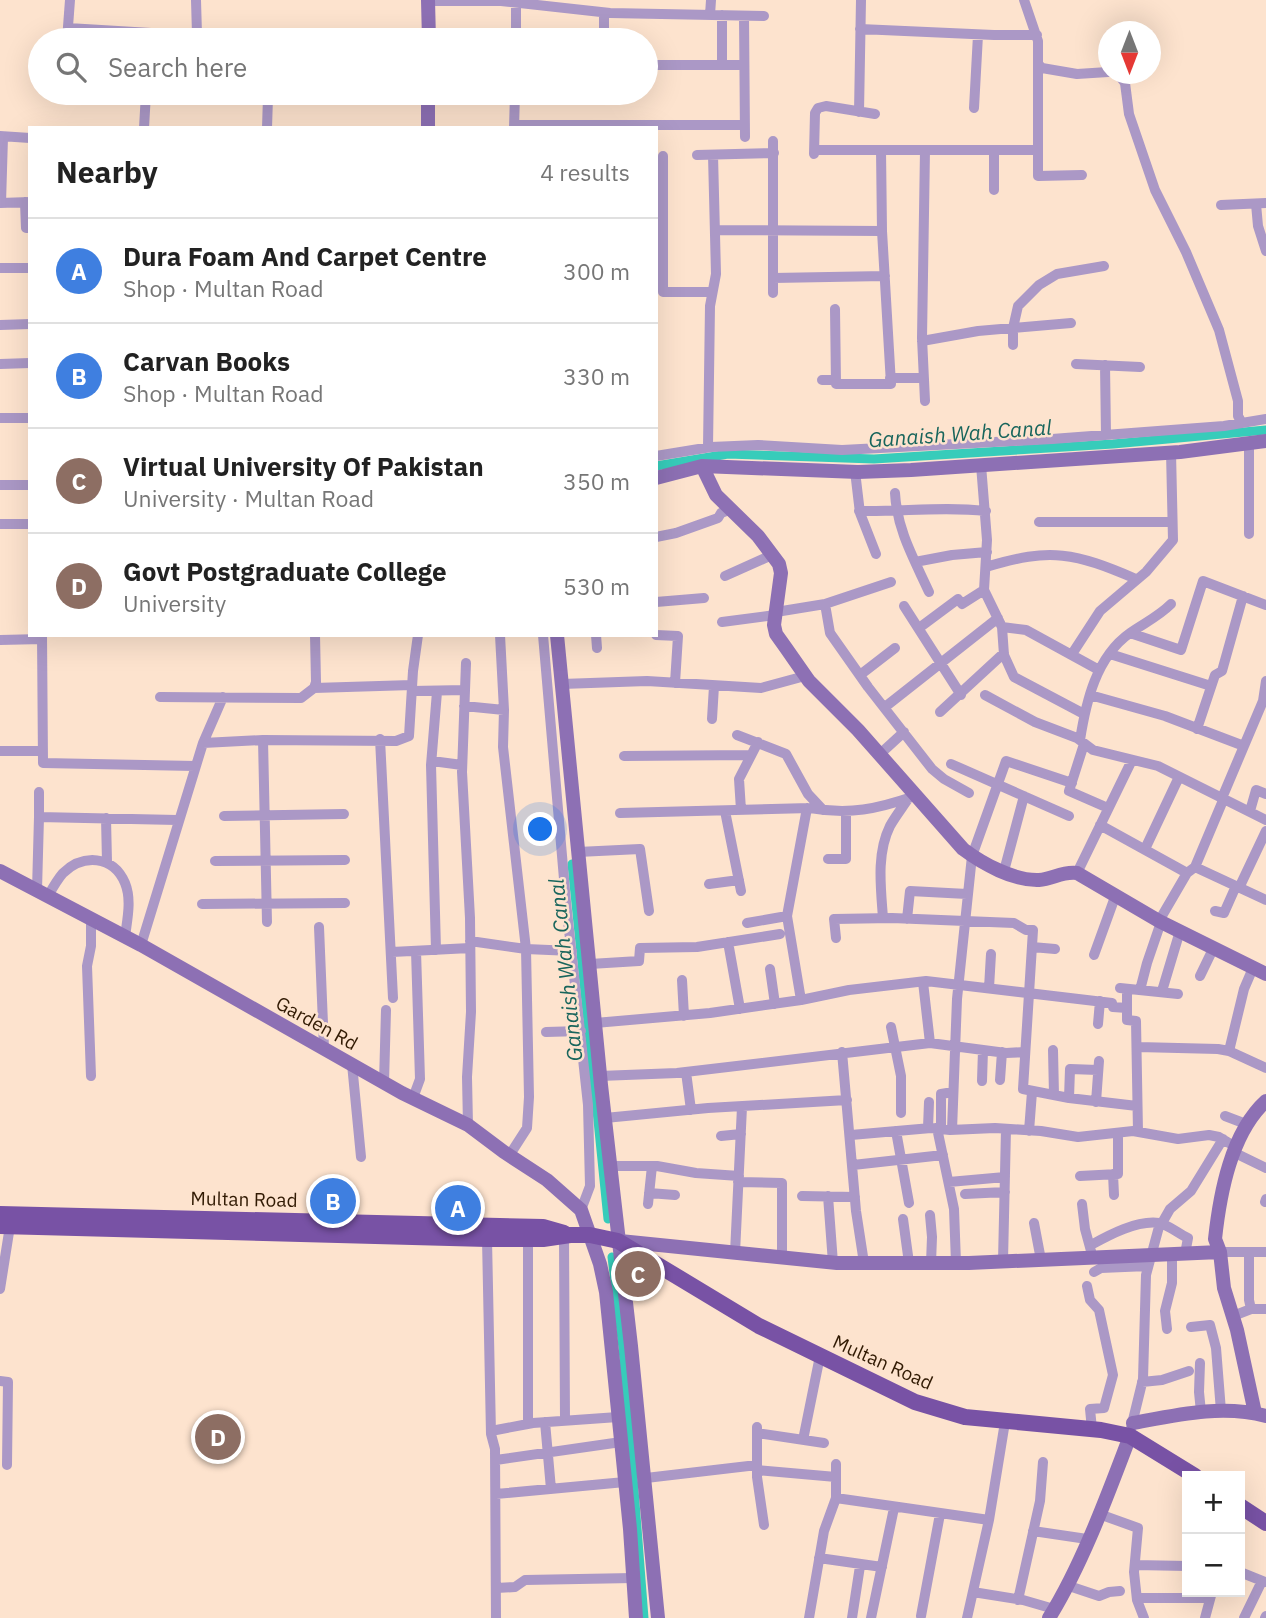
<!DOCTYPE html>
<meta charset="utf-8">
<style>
:root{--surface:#fff;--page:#f6f6f6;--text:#222;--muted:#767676;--line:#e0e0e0;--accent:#166497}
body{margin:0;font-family:"IBM Plex Sans",sans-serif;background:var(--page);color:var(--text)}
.controls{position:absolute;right:21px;bottom:21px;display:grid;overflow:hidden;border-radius:0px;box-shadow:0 7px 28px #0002}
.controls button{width:63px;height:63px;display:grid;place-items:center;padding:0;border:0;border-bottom:2px solid var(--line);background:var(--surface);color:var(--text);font:35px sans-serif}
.compass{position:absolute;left:1098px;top:21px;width:63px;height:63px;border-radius:50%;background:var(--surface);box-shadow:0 7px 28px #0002;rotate:180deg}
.you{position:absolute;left:541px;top:830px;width:24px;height:24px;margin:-18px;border:5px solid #fff;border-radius:50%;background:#1a73e8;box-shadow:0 0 0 10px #1a73e833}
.badge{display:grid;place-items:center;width:46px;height:46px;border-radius:50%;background:var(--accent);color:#fff;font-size:23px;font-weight:700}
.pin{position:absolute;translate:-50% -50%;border:4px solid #fff;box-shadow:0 2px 7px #0006}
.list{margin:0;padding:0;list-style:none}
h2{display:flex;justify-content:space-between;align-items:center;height:91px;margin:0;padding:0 28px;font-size:30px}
h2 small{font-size:23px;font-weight:400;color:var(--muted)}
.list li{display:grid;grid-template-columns:46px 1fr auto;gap:21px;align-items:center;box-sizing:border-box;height:105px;padding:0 28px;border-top:2px solid var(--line)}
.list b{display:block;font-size:26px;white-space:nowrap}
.list p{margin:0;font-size:23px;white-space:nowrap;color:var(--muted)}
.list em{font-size:23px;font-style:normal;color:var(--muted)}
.icon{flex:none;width:38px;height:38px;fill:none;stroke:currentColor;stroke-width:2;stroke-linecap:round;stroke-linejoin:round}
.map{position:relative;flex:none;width:1266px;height:1618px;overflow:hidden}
.search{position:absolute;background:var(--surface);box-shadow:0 7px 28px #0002;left:28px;top:28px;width:630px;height:77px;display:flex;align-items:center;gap:18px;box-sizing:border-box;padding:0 24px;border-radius:38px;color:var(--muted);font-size:26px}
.panel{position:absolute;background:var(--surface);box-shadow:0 7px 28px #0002;left:28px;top:126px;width:630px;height:511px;border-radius:0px}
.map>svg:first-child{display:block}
</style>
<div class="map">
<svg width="1266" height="1618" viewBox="0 0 1266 1618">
<rect width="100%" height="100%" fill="#fde3ce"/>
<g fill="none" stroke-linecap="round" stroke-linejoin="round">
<!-- canal -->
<path stroke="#37ccba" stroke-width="9" d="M 656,466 L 728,454 L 874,459 L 1113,444 L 1266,430
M 572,864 L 608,1219
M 612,1257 L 623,1348 L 644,1618"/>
<!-- street -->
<path stroke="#ab98c6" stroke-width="10" d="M 196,0 L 197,34
M 1024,0 L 1038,41 L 1038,176 L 1082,175
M 429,1 L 501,1 L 610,13 L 764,16
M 604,13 L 604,40
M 710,15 L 711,0
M 744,16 L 745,137
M 68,28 L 151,33 L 254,35
M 860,29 L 994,35 L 1037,35
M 67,40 L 70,0
M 516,40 L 516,0
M 646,65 L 744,65
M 722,65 L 722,15
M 1039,65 L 1042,68 L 1077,74 L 1108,72
M 1118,74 L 1125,83 L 1129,114 L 1155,190 L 1186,252 L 1219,330 L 1238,401 L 1238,416 L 1242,423
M 146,98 L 268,97 L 267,128
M 974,108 L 978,35
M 859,112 L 861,0
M 514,125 L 745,125
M 144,128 L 146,93
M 514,128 L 515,93
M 0,136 L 30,138
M 773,141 L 773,293
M 815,150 L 1037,150
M 814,154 L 815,113 L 818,108 L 826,106 L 875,114
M 697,155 L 774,153
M 663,156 L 663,292 L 712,292
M 994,190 L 994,150
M 25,202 L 26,228 L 30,228
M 0,203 L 30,202
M 1,203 L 3,137
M 1256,204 L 1258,226 L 1266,251
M 1221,205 L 1266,203
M 715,230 L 882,231
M 0,268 L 30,268
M 773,278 L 885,276
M 835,309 L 836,384 L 891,384 L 882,231 L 881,150
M 0,325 L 30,324
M 922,341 L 978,331 L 1071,323
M 1013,345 L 1013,328 L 1018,306 L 1039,285 L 1057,274 L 1104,266
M 0,364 L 30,363
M 1076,364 L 1140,367
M 1105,365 L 1106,435
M 890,378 L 923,378
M 822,380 L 836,380
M 925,401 L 922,338 L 925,150
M 0,418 L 30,418
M 1249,443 L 1249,534
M 708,447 L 710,306 L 716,274 L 713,155
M 656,456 L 711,447 L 758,445 L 842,450 L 1052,439 L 1224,426 L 1266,419
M 981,465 L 987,540 L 984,590 L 1002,627 L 1004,655 L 1014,677 L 1084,714
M 855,471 L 860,513 L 876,554
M 0,485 L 30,485
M 895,493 C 897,530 914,559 929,592
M 859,511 C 902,512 943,506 986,511
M 1039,522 L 1172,522
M 0,524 L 30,524
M 656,537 L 676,533 L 718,518 L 721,513 L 731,509
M 915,562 L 952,555 L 987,552
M 986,567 C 1051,547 1075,553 1136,579
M 725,576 L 772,555
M 656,602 L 704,598
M 825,604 L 830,633 L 868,687 L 932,769 L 944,779 L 969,793
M 904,606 L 961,695
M 776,612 L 825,604 L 891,582
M 722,622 L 775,615
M 1002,627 L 1026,630 L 1099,670
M 919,628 L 958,599 L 962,604 L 984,590
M 1130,633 L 1181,650 L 1203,581 L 1266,605
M 42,635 L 43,763 L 195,766
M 500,635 L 504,710 L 503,747 L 526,949 L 529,1097 L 527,1128 L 509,1156
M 543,635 L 566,902 L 588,1105 L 590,1186 L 581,1210
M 596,635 L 597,648
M 656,635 L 678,636 L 675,683
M 0,640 L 42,639
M 1072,654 L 1100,611 L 1146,572 L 1173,540 L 1171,452
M 1110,654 L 1211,686
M 466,663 L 462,772 L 470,918 L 471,1012 L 467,1077 L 468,1125
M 860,675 L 895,648
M 562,684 L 647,681 L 761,688 L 805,676
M 314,688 L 412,685
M 412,691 L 465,690
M 985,695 L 1035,722 L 1077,738 L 1093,750 L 1158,766 L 1266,820
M 1090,695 L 1165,716 L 1244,746
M 160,697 L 301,698 L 314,688 L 316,682 L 315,635
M 464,706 L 504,710
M 885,707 L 998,618
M 940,712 L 1004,653
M 712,719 L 714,686
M 1197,729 L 1215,675 L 1222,671 L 1243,596
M 737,735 L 786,754 L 808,794 L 823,810
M 380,739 L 393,998
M 263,740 L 267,922
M 1080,740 C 1086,702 1096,657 1130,633 C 1144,623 1158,617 1171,604
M 203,743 L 223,697
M 1084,744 L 1069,791 L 1108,808
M 0,751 L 43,751
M 880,754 L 904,732
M 624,756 L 751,755
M 432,761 L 462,765
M 951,764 L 1069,816
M 39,792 L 39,817
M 1222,798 L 1263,701 L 1266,681
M 741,810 L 739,779 L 758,742
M 725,811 L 741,891
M 1250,811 L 1256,790 L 1266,794
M 620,813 L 810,808 C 850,815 877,809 915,796
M 224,816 L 344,814
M 106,818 L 107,862
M 1100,825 L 1187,873
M 1145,849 L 1179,777
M 578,852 L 640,849 L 649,911
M 828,859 L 846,859 L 846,812
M 215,861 L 345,860
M 1195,867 L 1266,900
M 1004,871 L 1024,796
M 1077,873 L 1132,760
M 709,884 L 739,880
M 1239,888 L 1266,831
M 37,890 L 39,817 L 177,820
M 48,896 C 52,889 57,880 63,873 C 83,854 113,855 125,883 C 132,900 127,920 125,937
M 202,904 L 345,903
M 1215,911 L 1224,913 L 1236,886
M 883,918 C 881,889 876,854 890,826 C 895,817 902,808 908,799
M 91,919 L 91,946 L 87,966 L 91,1076
M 907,919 L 910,891 L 967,894
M 1159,921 L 1187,873 L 1195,867 L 1224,798
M 747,923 L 787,916
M 319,927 L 324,1048
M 836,938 L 834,919 L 892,918 L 1014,923 L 1026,930 L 1033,930 L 1023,1089 L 1069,1098 L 1137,1106
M 470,941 L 526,949 L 572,951
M 728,942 L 740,1009
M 141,945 L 203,743 L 263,740 L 396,741 L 409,736 L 413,671 L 418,635
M 1032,947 L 1055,949
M 436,950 L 431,765 L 437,692
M 392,952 L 470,948
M 1094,955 L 1115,897
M 590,964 L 639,961 L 640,948 L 697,947 L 780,934
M 770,969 L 775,1004
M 1200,976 L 1214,947
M 682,980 L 684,1016
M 923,982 L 930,1043
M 989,988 L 991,954
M 1120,988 L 1178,994
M 1127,990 L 1127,1020 L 1136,1021 L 1138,1132
M 1140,990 L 1147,963 L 1161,922
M 1162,991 L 1180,931
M 801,1000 L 787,916 L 807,808
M 595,1023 L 710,1013 L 801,1000 L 849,990 L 926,981 L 1112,1003 L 1113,1007 L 1127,1008
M 1098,1024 L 1100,1001
M 891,1027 L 901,1076 L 901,1113
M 546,1032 L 581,1031
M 1138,1047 L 1218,1049 L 1229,1051 L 1266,1068
M 1053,1050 L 1054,1095
M 1229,1051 L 1244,989 L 1253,968
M 842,1052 L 856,1211 L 864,1263
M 352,1064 L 361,1157
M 686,1072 L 691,1110
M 600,1076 L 677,1073 L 930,1043 L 1006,1053 L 1025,1052
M 1000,1080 L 1002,1052
M 982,1081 L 983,1050
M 384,1083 L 386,1010
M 413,1098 L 420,1079 L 416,951
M 1069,1098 L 1070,1069 L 1098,1070
M 1096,1102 L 1099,1061
M 1225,1116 L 1246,1124
M 605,1118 L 708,1108 L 847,1100
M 928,1128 L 929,1102
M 937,1128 L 954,1209 L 956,1263
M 941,1129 L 941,1094 L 953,1092
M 952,1130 L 957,999 L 972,856 L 1006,761 L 1072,783
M 896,1131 L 909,1203
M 1029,1131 L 1032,1092
M 851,1135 L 931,1128 L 950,1130 L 995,1128 L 1041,1131 L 1078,1137 L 1133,1131 L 1178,1139 L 1209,1135 L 1219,1137 L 1234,1146
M 721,1136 L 741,1134
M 1233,1152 L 1266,1168
M 853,1165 L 943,1155
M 611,1166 L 657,1166 L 696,1173 L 739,1176
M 1113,1174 L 1114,1195
M 1080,1176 L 1118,1174 L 1118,1133
M 738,1182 L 782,1183 L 782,1257
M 949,1182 L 1005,1177
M 649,1193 L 675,1195
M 965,1194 L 1005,1192
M 802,1196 L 855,1197
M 828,1196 L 833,1263
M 1265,1202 L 1266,1199
M 648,1204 L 652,1166
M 1082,1204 L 1085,1229 L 1091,1251
M 930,1215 L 932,1237 L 931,1263
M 903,1219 L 909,1263
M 1034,1223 L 1041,1260
M 1162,1223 L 1170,1209 L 1191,1191 L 1223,1139
M 564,1235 L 565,1421
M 487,1239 L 491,1434 L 495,1449 L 496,1618
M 528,1239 L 528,1424
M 1091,1245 C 1109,1235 1137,1220 1159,1223 C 1167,1224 1179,1234 1188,1238 L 1185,1254
M 1220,1252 L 1266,1252
M 1249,1252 L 1249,1300 L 1251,1309
M 735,1253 L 742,1107
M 1003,1261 L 1006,1129
M 1094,1272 L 1101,1268 L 1148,1266
M 1087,1286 L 1090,1300 L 1099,1310 L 1113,1375 L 1104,1408 L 1090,1409 L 1092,1429
M 0,1289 L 10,1226
M 1233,1316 L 1251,1309 L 1266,1309
M 1191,1327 L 1210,1325 L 1216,1348 L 1221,1411
M 1167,1329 L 1165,1311 L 1172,1283 L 1172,1254
M 1200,1363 L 1199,1392 L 1201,1412
M 0,1381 L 8,1382 L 7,1465
M 1142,1382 L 1162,1380 L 1189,1371
M 545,1422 L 551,1489
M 757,1427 L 757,1477 L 764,1525
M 1131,1428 L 1143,1379 L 1146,1275 L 1160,1223
M 491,1431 L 533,1423 L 618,1417
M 757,1433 L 824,1443
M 803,1440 L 820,1356
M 496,1460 L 621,1442
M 757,1470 L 836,1477
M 646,1478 L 757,1465
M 496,1494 L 625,1482
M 836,1498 L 989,1520
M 1099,1514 L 1138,1528 L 1134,1572 L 1137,1600 L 1144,1618
M 1033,1531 L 1087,1539
M 819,1558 L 882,1567
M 1135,1565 L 1187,1566
M 1240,1572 L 1265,1582
M 1066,1585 L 1099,1596 L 1109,1592 L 1120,1591
M 496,1588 L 515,1587 L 525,1580 L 633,1578
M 973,1592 L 1023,1600 L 1054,1609
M 1137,1598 L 1210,1598
M 1018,1600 L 1040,1501 L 1043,1462
M 921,1616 L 940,1514
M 809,1618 L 824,1531 L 836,1498 L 836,1464
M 852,1618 L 860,1566
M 871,1618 L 894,1508
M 967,1618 L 989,1520 L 1005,1422
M 1205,1618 L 1212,1592
M 1244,1618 L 1262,1581
M 1265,1618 L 1266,1616"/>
<!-- secondary -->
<path stroke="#8d70b4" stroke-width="14" d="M 428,0 L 429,40
M 428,128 L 428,93
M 702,466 L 716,495 L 758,536 L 779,564 L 781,573 L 774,625 L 776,634 L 786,648 L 809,681 L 858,730 L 963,849 C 983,864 1014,881 1039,880 C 1053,879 1062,871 1077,873 L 1159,921 L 1266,974
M 656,478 L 702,466 L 858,472 L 911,470 L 1180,452 L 1266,441
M 557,635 L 601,1085 L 631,1346 L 658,1618
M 0,871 L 141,945 L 402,1093 L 468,1125 L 504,1152 L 547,1180 L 581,1210 L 600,1264 L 606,1292 L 630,1529 L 636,1618
M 620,1241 L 837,1263 L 969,1263 L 1220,1252
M 1255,1413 L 1237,1330 L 1224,1288 L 1220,1252 L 1215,1239 C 1220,1193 1231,1133 1266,1101
M 1133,1423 C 1176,1415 1222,1404 1266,1416
M 1049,1618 C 1082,1565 1108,1494 1130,1436"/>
<!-- primary -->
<path stroke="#7852a5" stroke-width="16" d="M 0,1214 L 543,1227 L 564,1233
M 0,1226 L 487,1239 L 543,1239 L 570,1235 L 590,1235 L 618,1241 L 759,1326 L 915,1402 L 965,1417 L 1101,1430 L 1130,1436 L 1195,1476
M 1240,1506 L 1266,1523"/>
</g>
<g text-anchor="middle" stroke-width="5" stroke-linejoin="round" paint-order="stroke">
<!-- street labels -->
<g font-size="19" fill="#311a03" stroke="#fde3ce">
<text transform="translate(317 1023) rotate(29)" y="7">Garden Rd</text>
<text transform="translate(244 1199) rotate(1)" y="7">Multan Road</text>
<text transform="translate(883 1362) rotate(24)" y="7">Multan Road</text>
</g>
<!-- water labels -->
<g font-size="21" font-style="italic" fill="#18655c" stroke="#fde3ce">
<text transform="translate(960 434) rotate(-4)" y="7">Ganaish Wah Canal</text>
<text transform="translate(566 970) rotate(-96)" y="7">Ganaish Wah Canal</text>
</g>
</g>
</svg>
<div class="controls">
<button>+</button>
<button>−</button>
</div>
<svg class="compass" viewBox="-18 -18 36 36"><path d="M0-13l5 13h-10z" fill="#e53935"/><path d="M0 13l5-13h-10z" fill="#767676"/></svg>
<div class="you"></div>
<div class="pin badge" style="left:458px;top:1208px;background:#3f7fe0">A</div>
<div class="pin badge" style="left:333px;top:1201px;background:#3f7fe0">B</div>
<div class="pin badge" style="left:638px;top:1274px;background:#8d6e63">C</div>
<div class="pin badge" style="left:218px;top:1437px;background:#8d6e63">D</div>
<div class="search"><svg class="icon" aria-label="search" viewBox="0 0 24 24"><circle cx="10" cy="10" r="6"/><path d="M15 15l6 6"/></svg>Search here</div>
<section class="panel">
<h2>Nearby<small>4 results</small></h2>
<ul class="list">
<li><span class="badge" style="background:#3f7fe0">A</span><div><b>Dura Foam And Carpet Centre</b><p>Shop · Multan Road</p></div><em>300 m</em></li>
<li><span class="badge" style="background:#3f7fe0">B</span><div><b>Carvan Books</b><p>Shop · Multan Road</p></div><em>330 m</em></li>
<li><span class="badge" style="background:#8d6e63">C</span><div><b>Virtual University Of Pakistan</b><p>University · Multan Road</p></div><em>350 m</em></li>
<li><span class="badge" style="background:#8d6e63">D</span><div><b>Govt Postgraduate College</b><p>University</p></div><em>530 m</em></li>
</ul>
</section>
</div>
